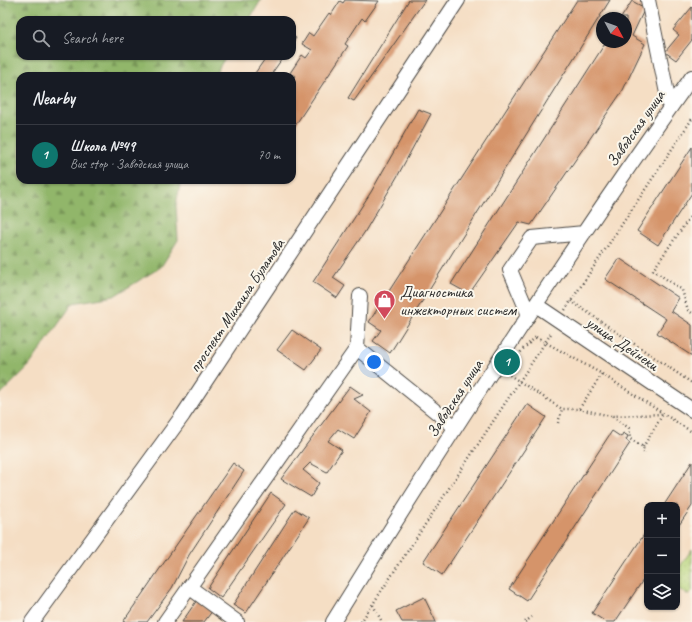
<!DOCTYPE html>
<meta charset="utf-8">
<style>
:root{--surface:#171b24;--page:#20242c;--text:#f1f3f6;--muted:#9ea1a6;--line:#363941;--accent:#0f766e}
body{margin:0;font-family:Caveat,sans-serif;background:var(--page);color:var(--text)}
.controls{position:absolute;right:12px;bottom:12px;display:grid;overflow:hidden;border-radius:8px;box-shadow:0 1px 3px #0004}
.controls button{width:36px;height:36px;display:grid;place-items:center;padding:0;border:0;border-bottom:1px solid var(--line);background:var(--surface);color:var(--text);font:20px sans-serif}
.compass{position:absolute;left:596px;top:12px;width:36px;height:36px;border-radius:50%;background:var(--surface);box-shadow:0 1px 3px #0004;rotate:131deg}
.you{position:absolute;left:374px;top:362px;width:14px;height:14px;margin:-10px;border:3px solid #fff;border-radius:50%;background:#1a73e8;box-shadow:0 0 0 6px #1a73e833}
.badge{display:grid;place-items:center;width:26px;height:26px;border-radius:50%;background:var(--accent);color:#fff;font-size:13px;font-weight:700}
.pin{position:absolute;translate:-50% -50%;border:2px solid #fff;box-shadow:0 1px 4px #0006}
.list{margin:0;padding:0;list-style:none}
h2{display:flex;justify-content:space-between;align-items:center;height:52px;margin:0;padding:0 16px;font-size:17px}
h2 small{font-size:13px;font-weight:400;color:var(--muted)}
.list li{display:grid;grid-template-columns:26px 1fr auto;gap:12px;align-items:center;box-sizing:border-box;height:60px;padding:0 16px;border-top:1px solid var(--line)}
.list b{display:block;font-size:15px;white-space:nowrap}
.list p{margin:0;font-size:13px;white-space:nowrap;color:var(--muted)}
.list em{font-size:13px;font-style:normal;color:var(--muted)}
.icon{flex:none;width:22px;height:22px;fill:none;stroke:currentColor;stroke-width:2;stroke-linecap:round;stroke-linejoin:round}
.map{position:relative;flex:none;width:692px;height:622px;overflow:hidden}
.search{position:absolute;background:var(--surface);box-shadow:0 1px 3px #0004;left:16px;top:16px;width:280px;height:44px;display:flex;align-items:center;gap:10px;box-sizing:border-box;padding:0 14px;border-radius:12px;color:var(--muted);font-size:15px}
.panel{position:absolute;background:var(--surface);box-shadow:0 1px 3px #0004;left:16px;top:72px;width:280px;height:112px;border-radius:12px}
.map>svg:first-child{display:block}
</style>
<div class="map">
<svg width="692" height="622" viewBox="0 0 692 622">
<defs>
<pattern id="forest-firs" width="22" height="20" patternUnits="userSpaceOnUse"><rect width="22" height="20" fill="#91b66a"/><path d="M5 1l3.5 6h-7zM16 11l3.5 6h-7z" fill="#779457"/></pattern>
<pattern id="park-dots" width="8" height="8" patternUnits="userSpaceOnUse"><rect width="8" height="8" fill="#b7d47a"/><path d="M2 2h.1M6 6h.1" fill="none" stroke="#9eb66a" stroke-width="1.8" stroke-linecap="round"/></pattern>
</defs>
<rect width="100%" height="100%" fill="#fbf7ec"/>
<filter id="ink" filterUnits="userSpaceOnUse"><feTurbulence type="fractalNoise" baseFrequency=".025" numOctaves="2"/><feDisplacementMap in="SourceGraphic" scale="8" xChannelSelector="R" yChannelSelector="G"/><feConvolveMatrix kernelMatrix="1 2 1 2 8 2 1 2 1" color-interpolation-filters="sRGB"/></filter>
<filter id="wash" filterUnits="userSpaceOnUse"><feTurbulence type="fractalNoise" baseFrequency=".012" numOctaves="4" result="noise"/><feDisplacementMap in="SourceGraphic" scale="16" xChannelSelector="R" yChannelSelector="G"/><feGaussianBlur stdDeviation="0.9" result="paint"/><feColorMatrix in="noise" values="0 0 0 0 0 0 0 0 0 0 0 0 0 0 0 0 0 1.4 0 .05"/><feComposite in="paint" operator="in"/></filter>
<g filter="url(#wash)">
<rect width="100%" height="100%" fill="#f5dec4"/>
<!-- forest -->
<path fill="url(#forest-firs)" stroke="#5e704a" d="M 0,0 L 261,0 L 249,20 L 20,20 L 20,56 L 226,56 L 214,76 L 20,76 L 20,180 L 181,180 L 176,205 L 178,240 L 161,267 L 114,296 L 73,303 L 29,366 L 0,395 Z"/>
<!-- park -->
<path fill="url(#park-dots)" stroke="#718052" d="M 692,549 L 692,592 L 689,595 L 677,588 L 677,571 Z"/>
<g id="blocks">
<!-- building -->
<path fill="#d5946b" d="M 345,0 L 379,1 L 365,21 L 362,18 L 345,44 L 348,46 L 292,130 L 292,79 L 295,76 L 290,73 L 302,55 L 306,58 L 312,50 L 302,44 L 309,33 L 313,36 L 329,13 L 331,15 L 340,1 L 343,3 Z
M 409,0 L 425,0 L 354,101 L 348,98 Z
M 577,0 L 610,0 L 390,353 L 373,341 L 381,330 L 369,322 Z
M 632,1 L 645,8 L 632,36 L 645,44 L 623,90 L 531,225 L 519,222 L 469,294 L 451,284 L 606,42 L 626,42 L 626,18 L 621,18 Z
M 692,7 L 692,40 L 676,60 L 665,52 L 679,35 L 673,30 Z
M 292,35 L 296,38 L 292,44 Z
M 267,56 L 284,56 L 270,76 L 253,76 Z
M 418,109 L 431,114 L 397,177 L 364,233 L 333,278 L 345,286 L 337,298 L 313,282 L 371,192 Z
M 692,147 L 692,193 L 658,245 L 637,231 Z
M 619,258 L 679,298 L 671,311 L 692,325 L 692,356 L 657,333 L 666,319 L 605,279 Z
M 292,330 L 321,350 L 306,370 L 277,350 Z
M 350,386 L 363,395 L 354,399 L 371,412 L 354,439 L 338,429 L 328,441 L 342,450 L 327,472 L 310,463 L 303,470 L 319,483 L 311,497 L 281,479 Z
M 527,404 L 546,417 L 442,575 L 423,562 Z
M 612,431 L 621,437 L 623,433 L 628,436 L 626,440 L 630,443 L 527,601 L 509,589 Z
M 692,462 L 692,506 L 677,528 L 677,505 L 664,505 Z
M 233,463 L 244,471 L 189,555 L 172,588 L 147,622 L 123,622 Z
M 271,493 L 286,504 L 221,598 L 208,588 Z
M 295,509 L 309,518 L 246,613 L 233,605 Z
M 647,530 L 647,574 L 615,622 L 606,622 L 592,613 Z
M 424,597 L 436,622 L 402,622 L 396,611 Z
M 197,600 L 213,610 L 204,622 L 182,622 Z"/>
</g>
</g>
<g filter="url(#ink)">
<use href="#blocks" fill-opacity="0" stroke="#494642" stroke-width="1"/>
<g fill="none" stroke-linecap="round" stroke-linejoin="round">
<defs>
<path id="minor" d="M 648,0 L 670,108
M 536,305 L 692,410
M 529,315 L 510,270 L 532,238 L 584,233
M 357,348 L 455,427
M 189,587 L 237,622
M 32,622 L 183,415 L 458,0
M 165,622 L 357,348 L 360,296
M 333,622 C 447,437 566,254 692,77"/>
</defs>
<!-- minor casing -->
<use href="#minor" stroke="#494642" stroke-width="16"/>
<!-- path -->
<path stroke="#494642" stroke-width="2.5" stroke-dasharray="1 3" stroke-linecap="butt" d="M 692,214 L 653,270 L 682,290 L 688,310 L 692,313
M 571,301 L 692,383
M 565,310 L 692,119
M 536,337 L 602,374 L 579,409 L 562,409 L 508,374 L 522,350 Z
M 602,374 L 692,432
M 579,409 L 611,416
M 558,423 L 562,409
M 643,447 L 663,414 L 611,416 L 629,428 L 630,439 L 643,447 L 644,453
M 373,605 L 382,622
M 361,622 L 552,332
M 525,622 L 532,617"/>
<!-- minor -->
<use href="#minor" stroke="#fff" stroke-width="14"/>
</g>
</g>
<!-- icons -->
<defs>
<symbol id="shop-pin" viewBox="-11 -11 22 30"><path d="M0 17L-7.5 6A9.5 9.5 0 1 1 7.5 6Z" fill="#d1495b" stroke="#fbf7ec"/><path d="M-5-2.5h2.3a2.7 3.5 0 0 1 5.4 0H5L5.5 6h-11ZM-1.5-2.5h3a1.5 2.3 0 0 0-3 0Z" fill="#fff"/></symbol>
</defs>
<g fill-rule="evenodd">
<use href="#shop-pin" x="372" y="288" width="25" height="34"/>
</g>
<g text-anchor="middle" stroke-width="4" stroke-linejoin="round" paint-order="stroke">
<!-- street labels -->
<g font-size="16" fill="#2b2b2b" stroke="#fbf7ec">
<text transform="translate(635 128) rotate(-55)" y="6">Заводская улица</text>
<text transform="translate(236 305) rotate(-56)" y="6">проспект Михаила Булатова</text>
<text transform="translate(623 343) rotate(34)" y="6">улица Дейнеки</text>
<text transform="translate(454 398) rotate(-57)" y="6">Заводская улица</text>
</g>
<!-- poi labels -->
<g font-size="16" fill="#2b2b2b" stroke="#fbf7ec" text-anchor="start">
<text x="400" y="297">Диагностика<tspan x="400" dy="18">инжекторных систем</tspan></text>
</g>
</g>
</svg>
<div class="controls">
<button>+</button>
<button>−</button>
<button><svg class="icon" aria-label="layers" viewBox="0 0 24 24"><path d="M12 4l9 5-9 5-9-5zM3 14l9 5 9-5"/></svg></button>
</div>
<svg class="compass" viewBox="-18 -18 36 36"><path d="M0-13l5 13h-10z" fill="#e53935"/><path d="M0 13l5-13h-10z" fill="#9ea1a6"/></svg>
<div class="you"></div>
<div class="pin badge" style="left:507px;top:362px">1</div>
<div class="search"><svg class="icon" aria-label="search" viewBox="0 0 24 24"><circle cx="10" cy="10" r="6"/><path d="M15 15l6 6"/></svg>Search here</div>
<section class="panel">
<h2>Nearby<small></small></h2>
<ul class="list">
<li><span class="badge">1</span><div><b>Школа №49</b><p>Bus stop · Заводская улица</p></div><em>70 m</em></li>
</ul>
</section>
</div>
